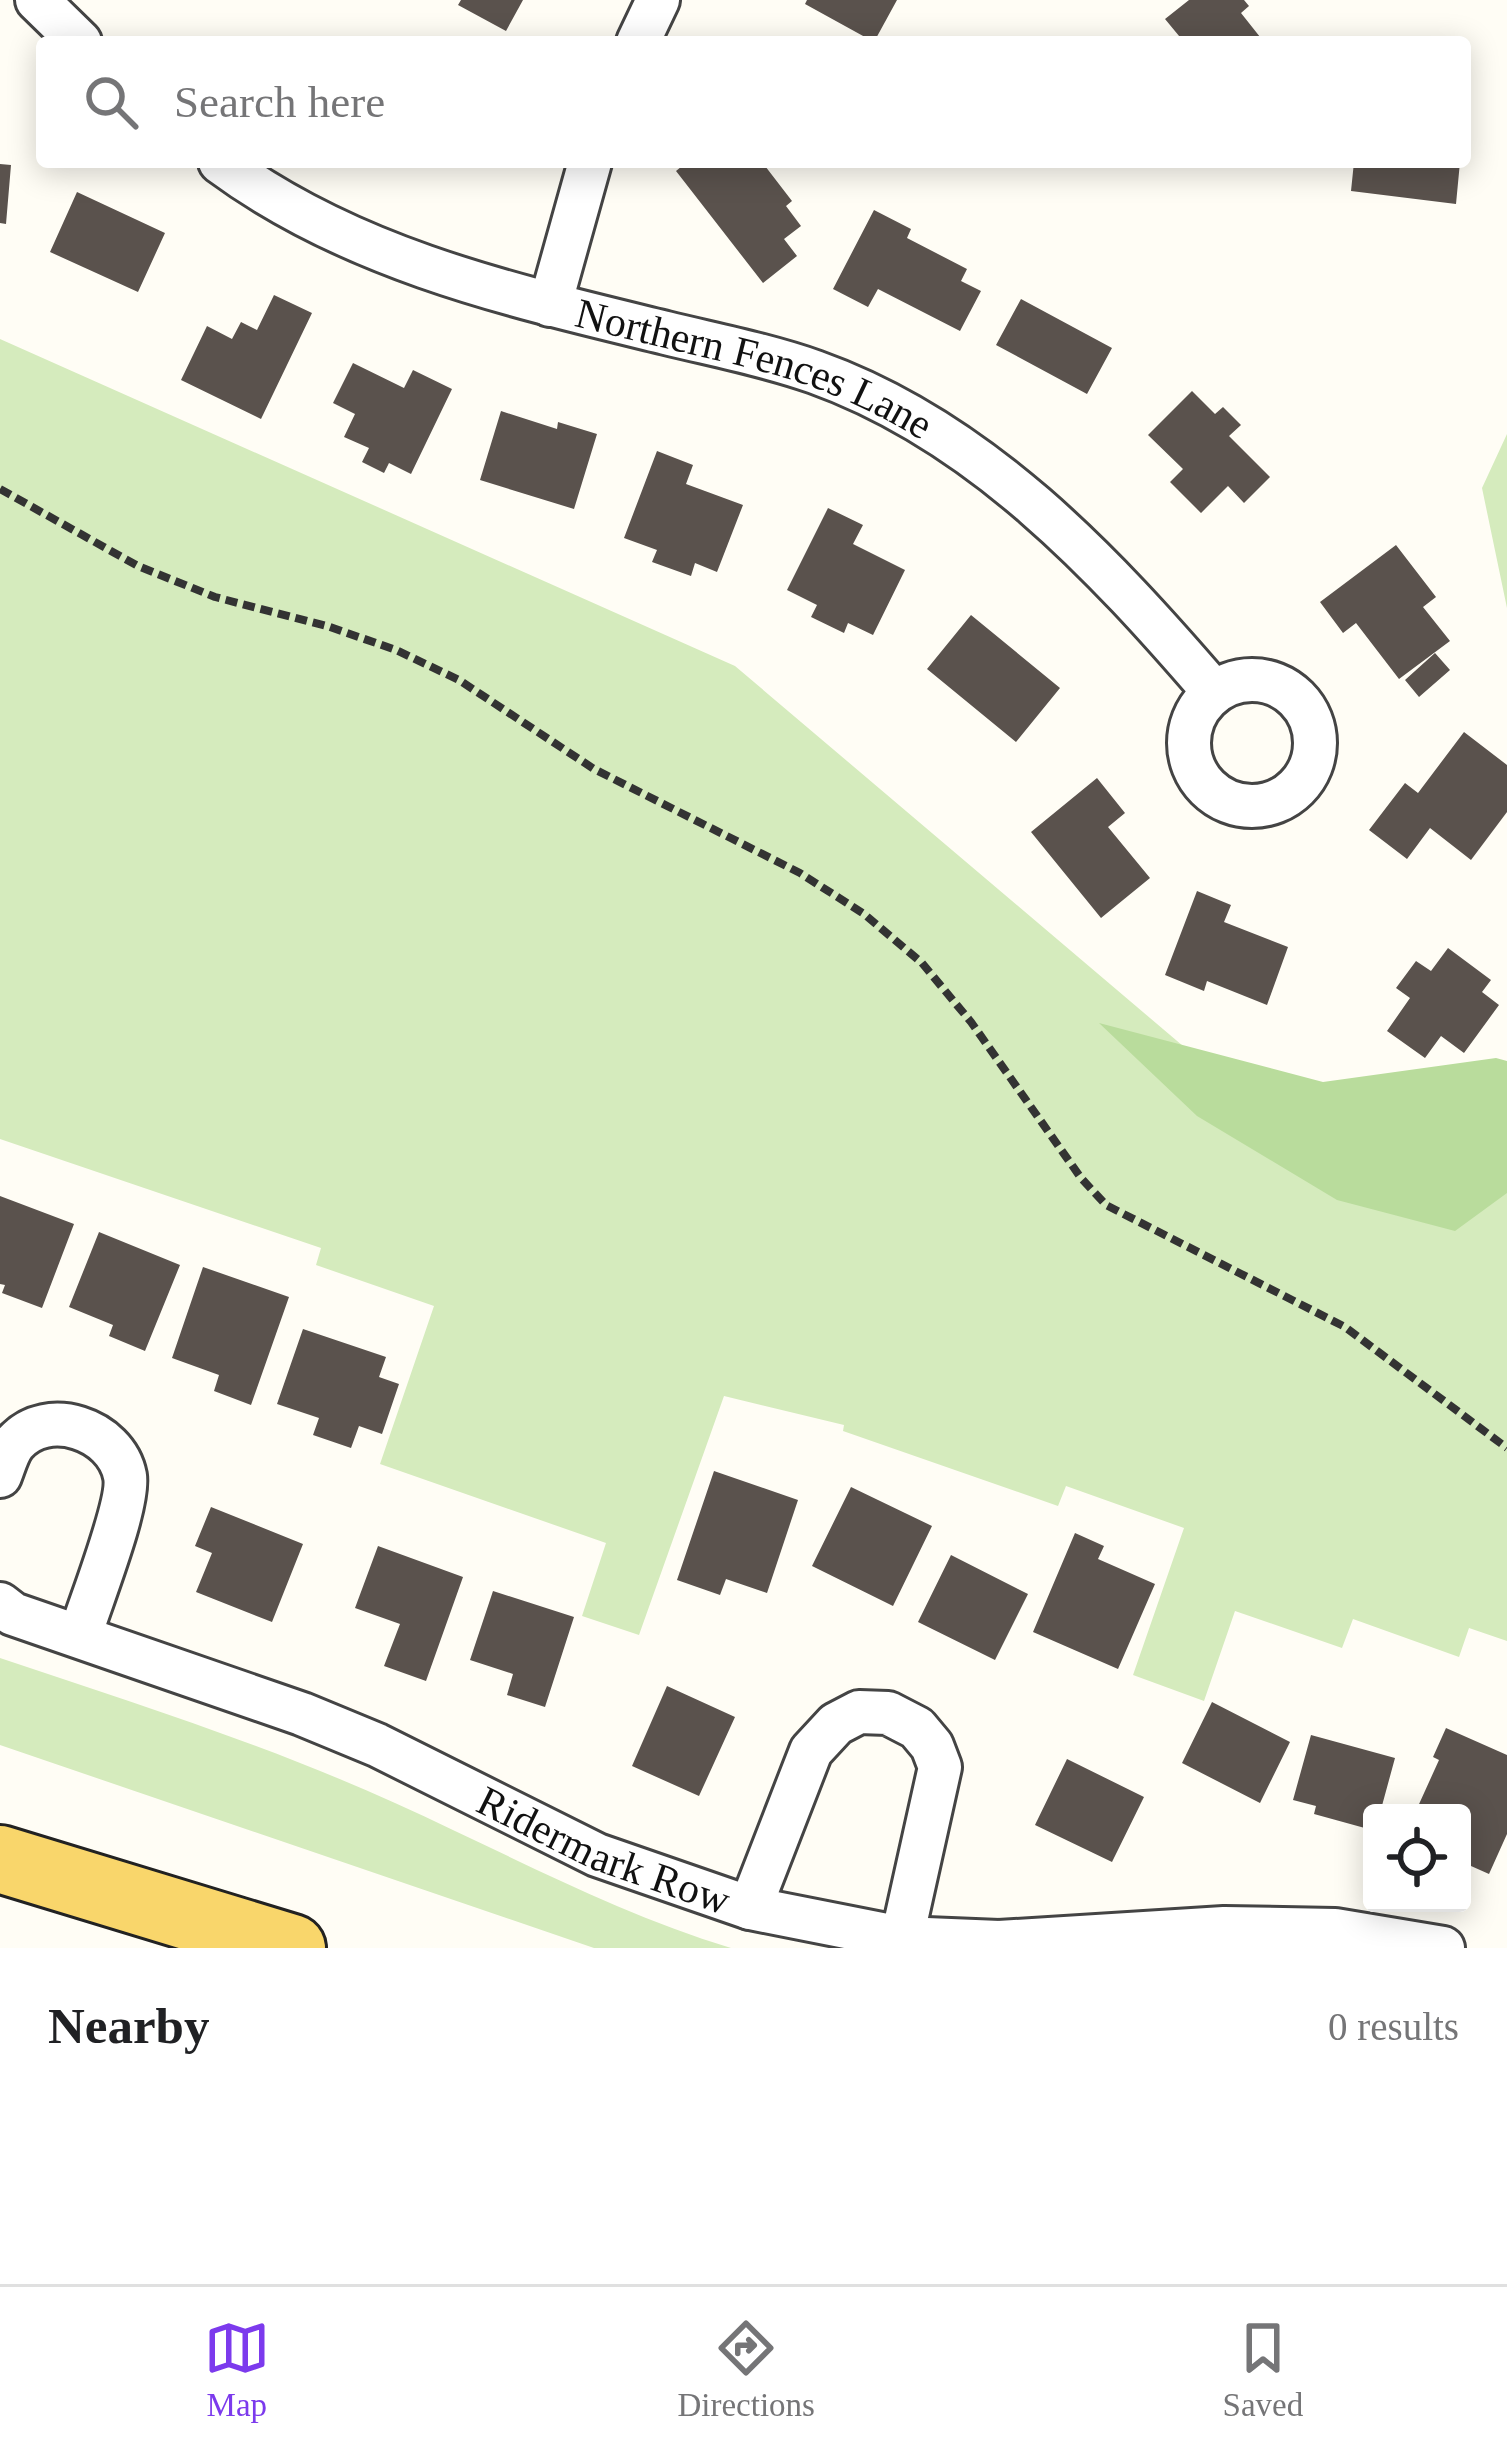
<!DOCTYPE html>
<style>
:root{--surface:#fff;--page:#f6f6f6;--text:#202124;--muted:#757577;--line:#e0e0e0;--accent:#7c3aed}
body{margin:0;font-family:Georgia,serif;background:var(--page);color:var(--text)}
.controls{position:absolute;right:36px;bottom:36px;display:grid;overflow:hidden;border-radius:12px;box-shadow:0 6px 30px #0003}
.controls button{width:108px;height:108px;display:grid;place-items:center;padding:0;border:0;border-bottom:3px solid var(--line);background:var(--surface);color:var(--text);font:60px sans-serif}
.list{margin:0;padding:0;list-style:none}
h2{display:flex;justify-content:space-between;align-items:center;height:156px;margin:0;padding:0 48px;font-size:51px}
h2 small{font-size:39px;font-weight:400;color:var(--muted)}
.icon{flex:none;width:66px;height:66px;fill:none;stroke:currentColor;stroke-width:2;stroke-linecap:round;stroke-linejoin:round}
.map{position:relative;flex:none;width:1507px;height:1948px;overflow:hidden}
.search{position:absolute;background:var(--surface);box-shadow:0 6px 30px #0003;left:36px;right:36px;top:36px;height:132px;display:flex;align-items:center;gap:30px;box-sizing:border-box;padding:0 42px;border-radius:12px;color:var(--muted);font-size:45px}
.sheet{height:336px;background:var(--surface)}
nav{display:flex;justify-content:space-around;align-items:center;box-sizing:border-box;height:168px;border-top:3px solid var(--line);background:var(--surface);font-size:33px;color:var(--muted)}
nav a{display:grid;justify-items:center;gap:6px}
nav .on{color:var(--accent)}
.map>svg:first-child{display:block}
</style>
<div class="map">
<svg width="1507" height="1948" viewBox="0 0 1507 1948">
<rect width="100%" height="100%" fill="#fffdf5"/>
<!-- green -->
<path fill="#d5ebbd" d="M 0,339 L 735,666 L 1262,1113 L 1507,1105 L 1507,1641 L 1469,1628 L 1459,1657 L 1353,1619 L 1342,1648 L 1235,1611 L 1204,1701 L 1133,1675 L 1184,1528 L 1066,1486 L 1058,1506 L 843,1431 L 844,1425 L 724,1396 L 639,1635 L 582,1616 L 606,1543 L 380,1464 L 434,1306 L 316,1265 L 321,1248 L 0,1139 Z
M 1507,434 L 1507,608 L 1482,488 Z
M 0,1658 C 134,1703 267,1745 395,1803 C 508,1854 613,1912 731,1948 L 594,1948 L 0,1745 Z"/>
<!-- forest -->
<path fill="#b9dc9c" d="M 1099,1023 L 1323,1082 L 1496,1058 L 1507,1061 L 1507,1193 L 1455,1231 L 1337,1200 L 1197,1116 Z"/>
<!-- building -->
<path fill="#5a524d" d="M 461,0 L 523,0 L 506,31 L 458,5 Z
M 807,0 L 897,0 L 874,42 L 805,4 Z
M 1189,0 L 1244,0 L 1249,6 L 1241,13 L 1264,42 L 1184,42 L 1165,19 Z
M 687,162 L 762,162 L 792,201 L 786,206 L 801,226 L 784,239 L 797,256 L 763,283 L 676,171 Z
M 1354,162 L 1460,162 L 1456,204 L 1351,191 Z
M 0,164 L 11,165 L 6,224 L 0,223 Z
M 77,192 L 165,233 L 138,292 L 50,252 Z
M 874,210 L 911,229 L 907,238 L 967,269 L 961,281 L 981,291 L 960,331 L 878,289 L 868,307 L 833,289 Z
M 274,295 L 312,313 L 261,419 L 181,380 L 207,326 L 232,339 L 241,322 L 257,330 Z
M 1021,299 L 1112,348 L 1087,394 L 996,345 Z
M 353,363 L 404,388 L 413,370 L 452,389 L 411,474 L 389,463 L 384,473 L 362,462 L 369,448 L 344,437 L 355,414 L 333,403 Z
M 1192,391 L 1215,414 L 1223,407 L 1241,425 L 1229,436 L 1270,477 L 1244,503 L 1228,486 L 1201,513 L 1170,482 L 1183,469 L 1148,435 Z
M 501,411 L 557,429 L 558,422 L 597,434 L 574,509 L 480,480 Z
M 657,451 L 693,465 L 686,484 L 743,505 L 717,572 L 695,563 L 691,576 L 652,562 L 657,550 L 624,538 Z
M 828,508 L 863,525 L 853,544 L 905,570 L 873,635 L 848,623 L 844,633 L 811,617 L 817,605 L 787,590 Z
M 1396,545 L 1436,597 L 1423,607 L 1450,641 L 1399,679 L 1356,623 L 1343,633 L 1320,602 Z
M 971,615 L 1060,688 L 1016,742 L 927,669 Z
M 1435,653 L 1450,670 L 1419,697 L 1405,680 Z
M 1464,732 L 1507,765 L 1507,812 L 1471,860 L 1430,828 L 1407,859 L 1369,830 L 1405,783 L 1418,793 Z
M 1097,778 L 1125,813 L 1108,827 L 1150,878 L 1101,918 L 1031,832 Z
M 1197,891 L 1231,905 L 1224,922 L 1288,947 L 1267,1005 L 1207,981 L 1204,991 L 1165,975 Z
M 1448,948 L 1491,980 L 1482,992 L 1499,1005 L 1464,1053 L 1441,1036 L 1425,1058 L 1387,1031 L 1410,998 L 1396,988 L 1416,961 L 1431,971 Z
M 0,1196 L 74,1224 L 42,1308 L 2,1293 L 5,1285 L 0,1284 Z
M 99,1232 L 180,1265 L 145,1351 L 109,1336 L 113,1325 L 69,1307 Z
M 203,1267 L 289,1297 L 251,1405 L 214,1391 L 219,1375 L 172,1358 Z
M 303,1329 L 386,1357 L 379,1377 L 399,1384 L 382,1434 L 359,1426 L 351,1448 L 313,1435 L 319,1418 L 277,1404 Z
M 714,1471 L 798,1500 L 767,1593 L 726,1579 L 720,1595 L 677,1580 Z
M 851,1487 L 932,1526 L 893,1606 L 812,1566 Z
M 211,1507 L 303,1544 L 272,1622 L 196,1592 L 212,1553 L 195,1546 Z
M 1075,1533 L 1104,1546 L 1098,1559 L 1155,1584 L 1118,1669 L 1033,1632 Z
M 378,1546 L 463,1577 L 426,1681 L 384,1666 L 400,1624 L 355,1608 Z
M 951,1555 L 1028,1594 L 995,1660 L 918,1622 Z
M 493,1591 L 574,1617 L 545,1707 L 507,1695 L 513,1674 L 470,1660 Z
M 667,1686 L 735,1717 L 699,1796 L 632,1766 Z
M 1212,1702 L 1290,1742 L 1260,1803 L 1182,1763 Z
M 1446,1728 L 1507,1755 L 1507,1834 L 1489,1874 L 1462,1862 L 1462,1813 L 1415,1813 L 1439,1760 L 1433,1757 Z
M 1311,1735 L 1395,1758 L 1380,1813 L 1372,1813 L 1372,1830 L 1314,1814 L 1316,1806 L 1293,1800 Z
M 1067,1759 L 1144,1797 L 1112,1862 L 1035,1825 Z"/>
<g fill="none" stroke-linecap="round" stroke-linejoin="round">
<defs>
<g id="street">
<path d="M 37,0 L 80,42"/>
<path d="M 638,42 L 658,0"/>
<path id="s1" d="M 220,162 C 351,259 510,295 666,333 C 715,345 767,355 815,372 C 980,431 1103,563 1214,692"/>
<path d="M 550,305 L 590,162"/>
<circle cx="1252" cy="743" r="63"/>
<path d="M 0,1476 C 4,1466 8,1451 15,1443 C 47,1406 116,1429 125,1476 C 130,1504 90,1603 80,1636"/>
<path id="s2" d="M 0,1604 L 13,1614 L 302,1714 L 377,1745 L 597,1855 L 750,1908 L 902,1938 L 999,1942 L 1224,1928 L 1335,1930 L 1443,1948"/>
<path d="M 750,1908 L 811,1751 L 836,1724 L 859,1712 L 888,1713 L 917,1728 L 932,1746 L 940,1767 L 902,1938"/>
</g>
<path id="primary" d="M 0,1859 L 292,1948"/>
</defs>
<!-- street casing -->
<use href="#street" stroke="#444" stroke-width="48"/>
<!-- primary casing -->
<use href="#primary" stroke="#222" stroke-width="72"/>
<!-- path -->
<path stroke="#333" stroke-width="8" stroke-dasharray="12 6" stroke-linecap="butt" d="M 0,489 L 138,566 L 215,597 L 327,626 L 396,650 L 459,680 L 594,769 L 800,873 L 864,914 L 922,963 L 971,1022 L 1081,1178 L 1106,1205 L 1345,1327 L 1507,1448"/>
<!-- street -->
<use href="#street" stroke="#fff" stroke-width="42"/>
<!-- primary -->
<use href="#primary" stroke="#f9d66b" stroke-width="66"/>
</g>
<g text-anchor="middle" stroke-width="12" stroke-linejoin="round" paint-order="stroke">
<!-- street labels -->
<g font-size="42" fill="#111" stroke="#fff">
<text dy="15" stroke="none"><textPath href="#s1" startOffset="576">Northern Fences Lane</textPath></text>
<text dy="15" stroke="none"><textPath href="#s2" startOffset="654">Ridermark Row</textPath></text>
</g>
</g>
</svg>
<div class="controls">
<button><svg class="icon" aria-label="locate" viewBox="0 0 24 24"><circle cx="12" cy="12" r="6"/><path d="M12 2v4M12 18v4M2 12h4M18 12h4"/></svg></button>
</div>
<div class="search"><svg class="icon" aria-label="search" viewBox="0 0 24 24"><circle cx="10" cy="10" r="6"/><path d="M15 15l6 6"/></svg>Search here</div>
</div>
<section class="sheet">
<h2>Nearby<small>0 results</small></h2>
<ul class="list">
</ul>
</section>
<nav>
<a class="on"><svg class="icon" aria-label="map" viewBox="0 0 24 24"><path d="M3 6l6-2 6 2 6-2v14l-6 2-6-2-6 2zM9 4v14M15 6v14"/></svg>Map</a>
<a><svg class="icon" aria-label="directions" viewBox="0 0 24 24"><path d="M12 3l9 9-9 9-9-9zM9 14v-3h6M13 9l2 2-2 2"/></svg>Directions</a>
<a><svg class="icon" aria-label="saved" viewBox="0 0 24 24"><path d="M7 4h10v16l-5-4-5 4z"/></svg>Saved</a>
</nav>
